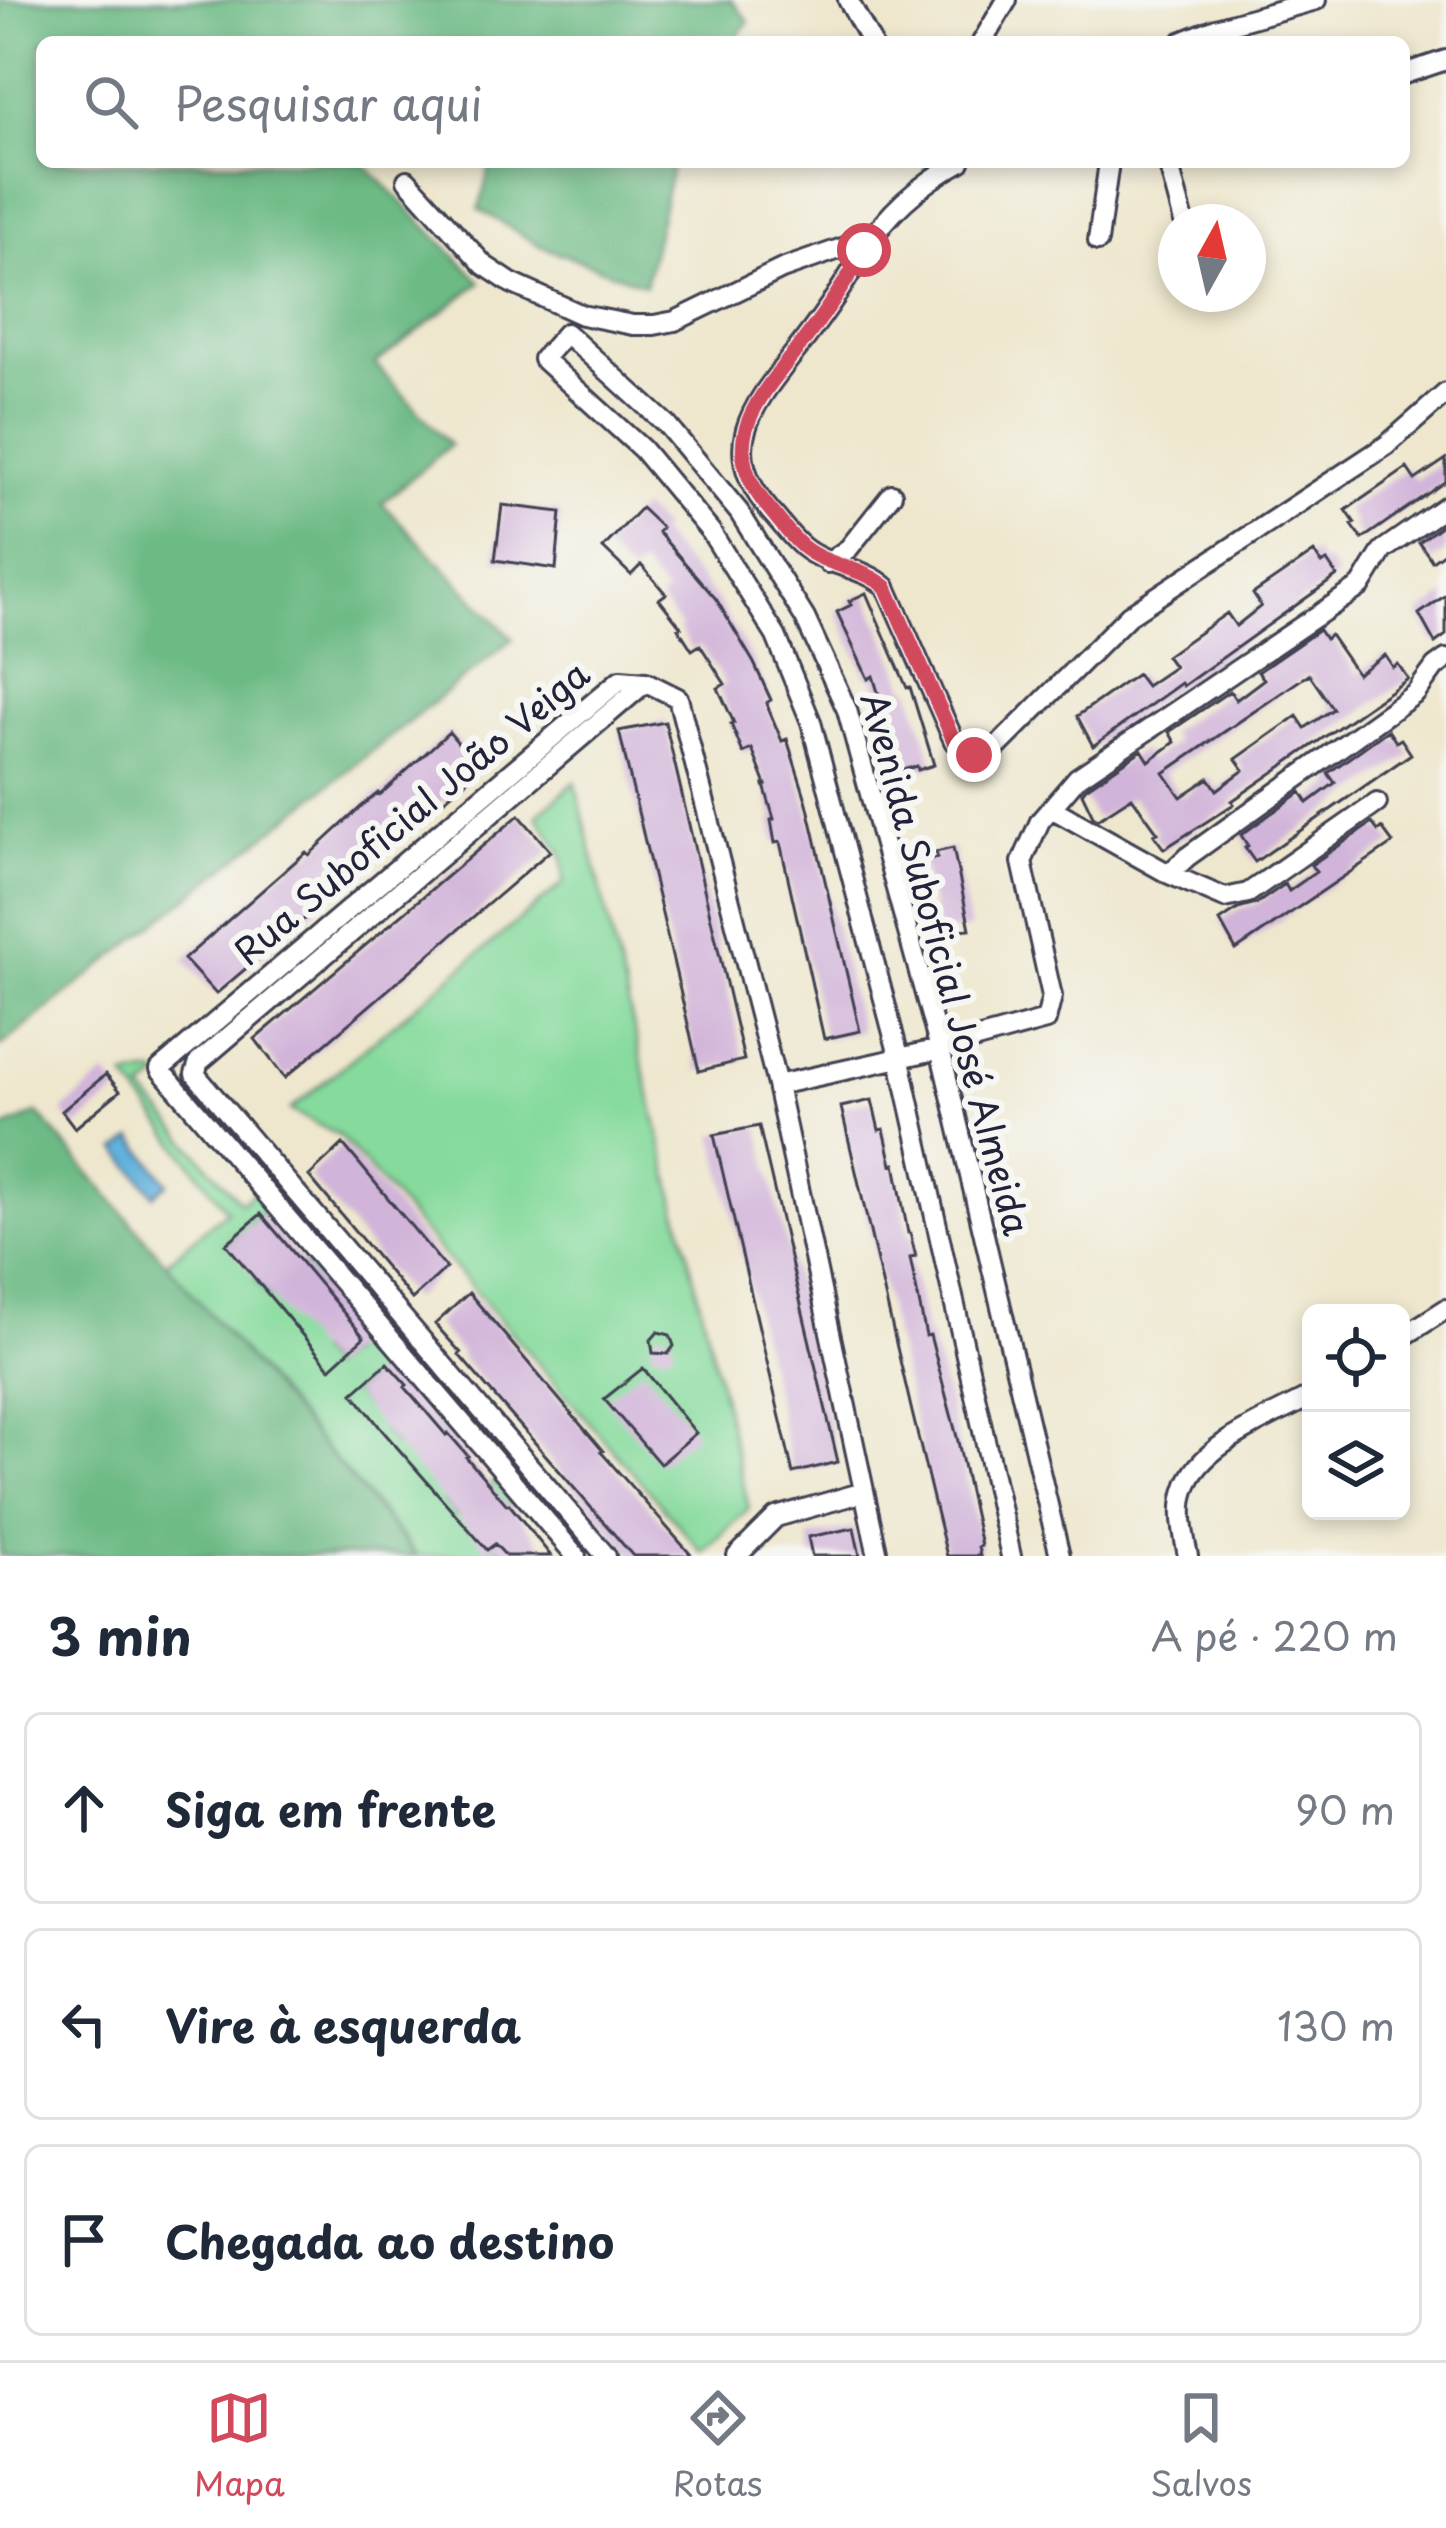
<!DOCTYPE html>
<html lang="pt">
<meta charset="utf-8">
<style>
:root{--surface:#fff;--page:#f6f6f7;--text:#1f2937;--muted:#747a83;--line:#e0e1e3;--accent:#d1495b}
body{margin:0;font-family:"Playpen Sans",sans-serif;background:var(--page);color:var(--text)}
.controls{position:absolute;right:36px;bottom:36px;display:grid;overflow:hidden;border-radius:18px;box-shadow:0 6px 18px #0003}
.controls button{width:108px;height:108px;display:grid;place-items:center;padding:0;border:0;border-bottom:3px solid var(--line);background:var(--surface);color:var(--text);font:60px sans-serif}
.compass{position:absolute;left:1158px;top:204px;width:108px;height:108px;border-radius:50%;background:var(--surface);box-shadow:0 6px 18px #0003;rotate:8deg}
.stop{position:absolute;width:36px;height:36px;margin:-27px;border:9px solid #d1495b;border-radius:50%;background:#fff}
.stop.end{background:#d1495b;border-color:#fff;box-shadow:0 3px 12px #0008}
.list{margin:0;padding:0;list-style:none}
h2{display:flex;justify-content:space-between;align-items:center;height:156px;margin:0;padding:0 48px;font-size:51px}
h2 small{font-size:39px;font-weight:400;color:var(--muted)}
.list li{display:grid;grid-template-columns:78px 1fr auto;gap:36px;align-items:center;box-sizing:border-box;height:192px;margin:0 24px 24px;padding:0 24px;border:3px solid var(--line);border-radius:18px}
.list b{display:block;font-size:45px;white-space:nowrap}
.list em{font-size:39px;font-style:normal;color:var(--muted)}
.icon{flex:none;width:66px;height:66px;fill:none;stroke:currentColor;stroke-width:2;stroke-linecap:round;stroke-linejoin:round}
.map{position:relative;flex:none;width:1446px;height:1556px;overflow:hidden}
.search{position:absolute;background:var(--surface);box-shadow:0 6px 18px #0003;left:36px;right:36px;top:36px;height:132px;display:flex;align-items:center;gap:30px;box-sizing:border-box;padding:0 42px;border-radius:18px;color:var(--muted);font-size:45px}
.sheet{height:804px;background:var(--surface)}
nav{display:flex;justify-content:space-around;align-items:center;box-sizing:border-box;height:168px;border-top:3px solid var(--line);background:var(--surface);font-size:33px;color:var(--muted)}
nav a{display:grid;justify-items:center;gap:6px}
nav .on{color:var(--accent)}
.map>svg:first-child{display:block}
</style>
<div class="map">
<svg width="1446" height="1556" viewBox="0 0 1446 1556">
<rect width="100%" height="100%" fill="#f6f6f2"/>
<filter id="ink" filterUnits="userSpaceOnUse"><feTurbulence type="fractalNoise" baseFrequency=".00833" numOctaves="2"/><feDisplacementMap in="SourceGraphic" scale="24" xChannelSelector="R" yChannelSelector="G"/><feConvolveMatrix kernelMatrix="1 2 1 2 8 2 1 2 1" color-interpolation-filters="sRGB"/></filter>
<filter id="wash" filterUnits="userSpaceOnUse"><feTurbulence type="fractalNoise" baseFrequency=".004" numOctaves="4" result="noise"/><feDisplacementMap in="SourceGraphic" scale="48" xChannelSelector="R" yChannelSelector="G"/><feGaussianBlur stdDeviation="2.7" result="paint"/><feColorMatrix in="noise" values="0 0 0 0 0 0 0 0 0 0 0 0 0 0 0 0 0 1.4 0 .05"/><feComposite in="paint" operator="in"/></filter>
<g filter="url(#wash)">
<rect width="100%" height="100%" fill="#eee7ce"/>
<!-- green -->
<path fill="#85da9c" stroke="#547e6c" stroke-width="3" d="M 575,782 L 749,1508 L 703,1553 L 341,1137 L 290,1110 L 564,883 L 562,854 L 537,815 Z
M 155,1073 L 159,1078 L 143,1091 L 241,1203 L 256,1190 L 270,1206 L 249,1224 L 248,1235 L 243,1230 L 226,1244 L 265,1273 L 256,1281 L 270,1297 L 311,1260 L 330,1281 L 310,1294 L 325,1344 L 316,1352 L 329,1368 L 348,1353 L 342,1345 L 354,1346 L 372,1329 L 397,1357 L 376,1373 L 374,1384 L 369,1379 L 353,1393 L 366,1408 L 390,1421 L 382,1430 L 395,1446 L 436,1409 L 454,1430 L 436,1443 L 452,1493 L 443,1501 L 456,1516 L 496,1480 L 518,1501 L 509,1504 L 497,1514 L 495,1544 L 506,1556 L 418,1556 L 166,1263 L 227,1210 L 126,1078 Z"/>
<!-- forest -->
<path fill="#6cba84" stroke="#476e60" stroke-width="3" d="M 0,0 L 731,0 L 749,21 L 733,42 L 42,42 L 42,162 L 362,162 L 481,282 L 375,364 L 450,445 L 382,503 L 513,639 L 0,1047 Z
M 491,162 L 673,162 L 645,285 L 540,246 L 479,209 Z
M 38,1113 L 416,1556 L 0,1556 L 0,1130 Z"/>
<!-- water -->
<path fill="#61b1db" stroke="#426a8b" stroke-width="3" d="M 133,1138 L 168,1183 L 154,1195 L 118,1150 Z"/>
<g id="blocks">
<!-- building -->
<path fill="#d1b4d9" fill-rule="evenodd" d="M 1446,459 L 1446,481 L 1362,539 L 1352,525 L 1355,523 L 1346,510 L 1407,468 L 1415,480 Z
M 502,505 L 561,512 L 556,569 L 495,560 Z
M 641,508 L 662,528 L 658,532 L 716,599 L 754,663 L 771,700 L 766,703 L 782,741 L 787,739 L 807,803 L 860,1031 L 824,1039 L 780,842 L 775,843 L 771,820 L 774,819 L 764,785 L 766,785 L 752,749 L 743,753 L 731,724 L 734,723 L 718,688 L 725,684 L 700,645 L 692,650 L 678,628 L 681,627 L 659,599 L 666,594 L 641,565 L 631,575 L 603,548 Z
M 1446,522 L 1446,551 L 1432,561 L 1419,542 Z
M 1314,552 L 1322,564 L 1327,561 L 1337,576 L 1183,686 L 1181,683 L 1093,746 L 1077,716 L 1137,674 L 1146,686 L 1174,667 L 1166,656 L 1227,613 L 1236,626 L 1261,606 L 1253,594 Z
M 866,593 L 907,688 L 910,687 L 934,765 L 918,770 L 917,766 L 902,770 L 873,676 L 868,679 L 837,612 L 851,605 L 849,601 Z
M 1446,595 L 1446,635 L 1435,643 L 1419,614 Z
M 1319,630 L 1325,639 L 1330,635 L 1357,674 L 1385,655 L 1393,667 L 1398,664 L 1408,679 L 1232,801 L 1234,804 L 1164,849 L 1154,835 L 1158,833 L 1132,797 L 1098,819 L 1093,816 L 1082,793 L 1086,788 L 1142,750 L 1149,761 L 1175,742 L 1169,732 L 1230,691 L 1236,700 L 1264,679 L 1258,672 ZM 1309,674 L 1333,709 L 1305,728 L 1297,716 L 1236,759 L 1244,770 L 1217,790 L 1209,778 L 1181,797 L 1164,773 Z
M 665,722 L 744,1060 L 699,1071 L 619,731 Z
M 1388,730 L 1396,742 L 1401,739 L 1411,754 L 1255,862 L 1245,848 L 1248,846 L 1241,835 L 1301,792 L 1308,803 L 1335,783 L 1328,773 Z
M 449,732 L 480,769 L 216,994 L 184,959 L 306,852 L 309,855 L 361,807 L 378,793 L 380,795 Z
M 519,815 L 550,851 L 285,1078 L 255,1039 Z
M 1372,823 L 1378,831 L 1382,828 L 1393,843 L 1236,950 L 1220,921 L 1238,909 L 1256,904 L 1285,884 L 1289,891 L 1316,872 L 1311,865 Z
M 953,848 L 970,929 L 938,932 L 922,860 L 937,858 L 936,852 Z
M 106,1074 L 120,1091 L 75,1128 L 62,1111 Z
M 872,1100 L 879,1130 L 884,1129 L 892,1165 L 895,1164 L 908,1233 L 910,1233 L 916,1257 L 910,1258 L 926,1336 L 930,1335 L 957,1437 L 981,1546 L 978,1547 L 980,1556 L 947,1556 L 912,1412 L 841,1107 Z
M 759,1126 L 838,1462 L 793,1473 L 714,1135 Z
M 343,1144 L 446,1268 L 412,1299 L 309,1176 Z
M 261,1214 L 364,1337 L 330,1368 L 226,1244 Z
M 469,1293 L 603,1451 L 601,1452 L 692,1556 L 633,1556 L 459,1355 L 461,1353 L 435,1324 Z
M 658,1332 L 670,1335 L 674,1346 L 668,1354 L 653,1353 L 651,1340 Z
M 387,1363 L 407,1385 L 405,1387 L 446,1435 L 448,1433 L 468,1456 L 466,1457 L 507,1505 L 509,1504 L 551,1556 L 506,1556 L 495,1544 L 487,1550 L 382,1430 L 353,1393 Z
M 643,1368 L 696,1433 L 660,1464 L 604,1399 Z
M 854,1528 L 860,1556 L 812,1556 L 808,1537 Z"/>
</g>
</g>
<g filter="url(#ink)">
<use href="#blocks" fill-opacity="0" stroke="#414051" stroke-width="3"/>
<g fill="none" stroke-linecap="round" stroke-linejoin="round">
<defs>
<path id="street" d="M 848,0 L 871,42
M 982,42 L 1007,0
M 1181,42 L 1216,28 L 1316,0
M 1404,74 L 1446,60
M 1168,162 L 1184,222
M 407,180 L 484,265 L 511,283 L 582,315 L 633,325 L 654,325 L 675,321 L 782,269 L 845,247 L 864,250 C 887,213 922,183 960,162
M 1098,241 L 1109,162
M 864,250 C 846,283 825,313 802,343 C 758,400 712,445 771,512 C 781,523 791,537 803,547 C 827,567 863,566 886,587 L 954,741 L 967,754 L 984,754 L 997,747 L 1129,615 L 1387,445 L 1446,393
M 828,563 L 849,548 L 892,494
M 1051,808 L 1169,874 L 1225,898 L 1248,893 L 1377,803
M 1169,874 L 1187,857 L 1416,693 L 1435,667 L 1446,659
M 777,1085 L 940,1049 L 1046,1020 L 1052,996 L 1022,862 L 1040,821 L 1077,778 L 1361,586 L 1383,550 L 1446,506
M 1401,1338 L 1446,1309
M 576,1556 L 160,1069 L 620,680 L 646,682 L 678,698 L 777,1085 L 878,1556
M 606,1556 L 195,1074 L 199,1062 L 646,682
M 737,1556 L 776,1517 L 864,1492
M 1011,1556 L 899,1056 L 811,722 L 776,636 L 711,532 L 642,449 L 543,359 L 566,333 L 667,425 L 739,512 L 805,618 L 847,710 L 940,1049 L 1060,1556
M 1188,1556 C 1184,1536 1178,1511 1185,1490 C 1199,1444 1271,1418 1311,1396"/>
</defs>
<!-- street casing -->
<use href="#street" stroke="#414051" stroke-width="24"/>
<!-- street -->
<use href="#street" stroke="#fff" stroke-width="18"/>
</g>
</g>
<g fill="none" stroke-linecap="round" stroke-linejoin="round" filter="url(#ink)">
<!-- route -->
<path stroke="#d1495b" stroke-width="15" d="M 864,250 C 846,283 825,313 802,343 C 757,400 712,445 772,512 C 782,524 791,537 803,547 C 828,567 863,567 886,587 L 954,741 L 967,754 L 974,755"/>
</g>
<g text-anchor="middle" stroke-width="12" stroke-linejoin="round" paint-order="stroke">
<!-- street labels -->
<g font-size="36" fill="#22223b" stroke="#f6f6f2">
<text transform="translate(412 813) rotate(-40)" y="13">Rua Suboficial João Veiga</text>
<text transform="translate(945 964) rotate(75)" y="13">Avenida Suboficial José Almeida</text>
</g>
</g>
</svg>
<div class="controls">
<button><svg class="icon" aria-label="locate" viewBox="0 0 24 24"><circle cx="12" cy="12" r="6"/><path d="M12 2v4M12 18v4M2 12h4M18 12h4"/></svg></button>
<button><svg class="icon" aria-label="layers" viewBox="0 0 24 24"><path d="M12 4l9 5-9 5-9-5zM3 14l9 5 9-5"/></svg></button>
</div>
<svg class="compass" viewBox="-18 -18 36 36"><path d="M0-13l5 13h-10z" fill="#e53935"/><path d="M0 13l5-13h-10z" fill="#747a83"/></svg>
<div class="stop" style="left:864px;top:250px"></div>
<div class="stop end" style="left:974px;top:755px"></div>
<div class="search"><svg class="icon" aria-label="search" viewBox="0 0 24 24"><circle cx="10" cy="10" r="6"/><path d="M15 15l6 6"/></svg>Pesquisar aqui</div>
</div>
<section class="sheet">
<h2>3 min<small>A pé · 220 m</small></h2>
<ul class="list">
<li><svg class="icon" aria-label="ahead" viewBox="0 0 24 24"><path d="M12 20V5M6 11l6-6 6 6"/></svg><div><b>Siga em frente</b></div><em>90 m</em></li>
<li><svg class="icon" aria-label="left" viewBox="0 0 24 24"><path d="M17 20v-9H6M10 6l-5 5 5 5"/></svg><div><b>Vire à esquerda</b></div><em>130 m</em></li>
<li><svg class="icon" aria-label="arrive" viewBox="0 0 24 24"><path d="M6 21V4h12l-3 4 3 4H6"/></svg><div><b>Chegada ao destino</b></div></li>
</ul>
</section>
<nav>
<a class="on"><svg class="icon" aria-label="map" viewBox="0 0 24 24"><path d="M3 6l6-2 6 2 6-2v14l-6 2-6-2-6 2zM9 4v14M15 6v14"/></svg>Mapa</a>
<a><svg class="icon" aria-label="directions" viewBox="0 0 24 24"><path d="M12 3l9 9-9 9-9-9zM9 14v-3h6M13 9l2 2-2 2"/></svg>Rotas</a>
<a><svg class="icon" aria-label="saved" viewBox="0 0 24 24"><path d="M7 4h10v16l-5-4-5 4z"/></svg>Salvos</a>
</nav>
